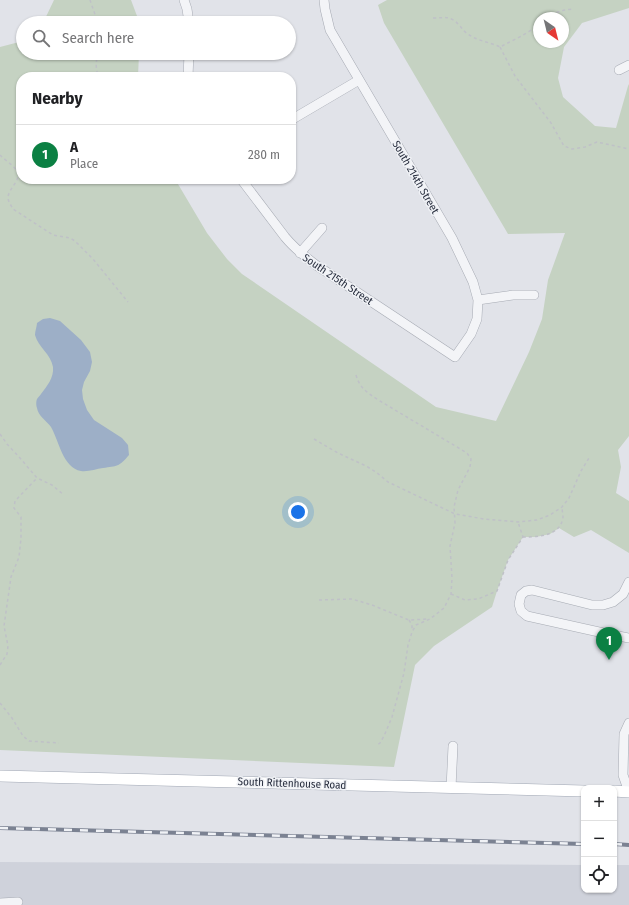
<!DOCTYPE html>
<meta charset="utf-8">
<style>
:root{--surface:#fff;--page:#f2f2f2;--text:#202124;--muted:#757577;--line:#e0e0e0;--accent:#0b8043}
body{margin:0;font-family:"Fira Sans Condensed",sans-serif;background:var(--page);color:var(--text)}
.controls{position:absolute;right:12px;bottom:12px;display:grid;overflow:hidden;border-radius:8px;box-shadow:0 1px 3px #0004}
.controls button{width:36px;height:36px;display:grid;place-items:center;padding:0;border:0;border-bottom:1px solid var(--line);background:var(--surface);color:var(--text);font:20px sans-serif}
.compass{position:absolute;left:533px;top:12px;width:36px;height:36px;border-radius:50%;background:var(--surface);box-shadow:0 1px 3px #0004;rotate:145deg}
.you{position:absolute;left:298px;top:512px;width:14px;height:14px;margin:-10px;border:3px solid #fff;border-radius:50%;background:#1a73e8;box-shadow:0 0 0 6px #1a73e833}
.badge{display:grid;place-items:center;width:26px;height:26px;border-radius:50%;background:var(--accent);color:#fff;font-size:13px;font-weight:700}
.pin{position:absolute;translate:-50% -33px;filter:drop-shadow(0 1px 2px #0008)}
.pin::after{content:'';position:absolute;top:21px;width:14px;height:12px;background:inherit;clip-path:polygon(0 0,100% 0,50% 100%)}
.list{margin:0;padding:0;list-style:none}
h2{display:flex;justify-content:space-between;align-items:center;height:52px;margin:0;padding:0 16px;font-size:17px}
h2 small{font-size:13px;font-weight:400;color:var(--muted)}
.list li{display:grid;grid-template-columns:26px 1fr auto;gap:12px;align-items:center;box-sizing:border-box;height:60px;padding:0 16px;border-top:1px solid var(--line)}
.list b{display:block;font-size:15px;white-space:nowrap}
.list p{margin:0;font-size:13px;white-space:nowrap;color:var(--muted)}
.list em{font-size:13px;font-style:normal;color:var(--muted)}
.icon{flex:none;width:22px;height:22px;fill:none;stroke:currentColor;stroke-width:2;stroke-linecap:round;stroke-linejoin:round}
.map{position:relative;flex:none;width:629px;height:905px;overflow:hidden}
.search{position:absolute;background:var(--surface);box-shadow:0 1px 3px #0004;left:16px;top:16px;width:280px;height:44px;display:flex;align-items:center;gap:10px;box-sizing:border-box;padding:0 14px;border-radius:22px;color:var(--muted);font-size:15px}
.panel{position:absolute;background:var(--surface);box-shadow:0 1px 3px #0004;left:16px;top:72px;width:280px;height:112px;border-radius:16px}
.map>svg:first-child{display:block}
</style>
<div class="map">
<svg width="629" height="905" viewBox="0 0 629 905">
<rect width="100%" height="100%" fill="#e1e3e9"/>
<!-- built -->
<path fill="#cfd2db" d="M 0,862 L 584,865 L 584,890 L 614,890 L 614,865 L 629,865 L 629,905 L 0,905 Z"/>
<!-- green -->
<path fill="#c5d2c2" fill-rule="evenodd" d="M 54,0 L 131,0 L 137,16 L 139,23 L 43,23 Z
M 387,0 L 629,0 L 629,8 L 582,23 L 564,47 L 558,78 L 563,97 L 595,126 L 616,128 L 628,86 L 629,84 L 629,436 L 618,450 L 621,467 L 616,493 L 629,501 L 629,553 L 591,530 L 574,537 L 559,528 L 550,534 L 536,537 L 523,537 L 508,560 L 497,591 L 492,607 L 434,646 L 415,665 L 394,767 L 0,750 L 0,47 L 23,41 L 23,53 L 139,53 L 138,77 L 21,77 L 21,179 L 175,179 L 207,233 L 227,259 L 242,274 L 436,407 L 496,421 L 529,352 L 542,319 L 548,280 L 565,233 L 508,234 L 384,23 L 378,5 ZM 539,18 L 563,18 L 563,42 L 539,42 Z"/>
<!-- water -->
<path fill="#9dafc7" d="M 50,318 L 60,321 L 81,340 L 90,352 L 92,362 L 90,371 L 84,382 L 82,390 L 83,399 L 87,410 L 94,420 L 122,438 L 128,445 L 129,455 C 119,467 117,466 103,468 C 96,469 88,472 81,471 C 63,468 59,441 51,427 C 47,421 38,416 37,408 C 36,406 36,401 37,399 C 38,397 40,396 41,394 C 47,386 54,378 53,367 C 51,354 38,347 35,335 C 35,331 37,326 37,323 L 43,319 Z"/>
<g fill="none" stroke-linecap="round" stroke-linejoin="round">
<defs>
<path id="minor" d="M 184,0 L 187,9 L 189,23
M 619,70 L 629,65
M 188,77 L 189,53
M 291,120 L 359,80
M 241,179 L 285,237 C 294,248 304,256 316,265 L 455,357 L 471,334 L 477,319 L 478,300 L 473,282 L 452,238 L 330,30 L 325,9 L 324,0
M 300,253 L 322,228
M 478,300 L 513,295 L 534,295
M 629,582 L 623,594 L 613,602 L 603,605 L 592,605 L 532,590 L 526,591 L 521,595 L 519,604 L 521,611 L 527,616 L 599,632 L 629,638
M 451,788 L 453,746
M 629,792 L 623,775 L 624,734 L 629,723
M 0,903 L 18,902"/>
<path id="major" d="M 0,776 L 584,791
M 614,791 L 629,792"/>
</defs>
<!-- minor casing -->
<use href="#minor" stroke="#a6aab3" stroke-width="10"/>
<!-- major casing -->
<use href="#major" stroke="#a0a7b4" stroke-width="12"/>
<!-- path -->
<path stroke="#bfc1c7" stroke-width="1.5" stroke-dasharray="3 3" stroke-linecap="butt" d="M 90,0 L 98,23
M 433,18 C 445,18 450,15 459,25 C 462,28 464,32 468,34 C 477,41 490,42 500,47 C 513,40 528,34 539,24
M 546,18 C 554,12 563,10 573,9
M 500,47 L 515,76 L 551,123 L 564,146 L 572,149 L 585,147 L 597,142 L 629,149
M 98,53 C 96,61 95,69 99,77
M 0,155 C 5,160 13,165 17,171 C 22,179 9,188 8,197 C 8,202 11,205 13,209 L 53,235 L 70,238 L 75,241 L 93,259 L 128,302
M 356,375 C 360,389 368,393 380,401 L 467,453 L 471,459 L 470,467 L 458,490 L 454,507 L 455,523 L 450,546 L 452,578 L 451,594 L 444,608 L 430,619 L 416,625 L 412,632 L 408,645 L 404,673 L 392,717 L 384,736 L 380,743 L 376,746
M 0,434 L 7,444 L 20,458 L 37,478 L 52,485 L 64,495
M 314,439 L 338,453 L 366,466 L 376,472 L 388,482 L 455,514 L 484,519 L 518,522 L 537,520 L 550,515 L 562,507 L 569,498 L 581,471 L 589,458
M 523,537 C 538,537 561,536 563,517 C 563,514 562,510 562,507
M 451,594 L 465,600 L 478,599 L 497,591 L 508,560 L 523,537 L 518,522
M 319,600 L 352,599 L 372,605 L 394,614 L 409,620 L 427,619
M 409,620 L 412,625 L 412,631
M 0,665 L 7,654 L 8,646 L 4,626 L 11,577 L 19,557 L 21,538 L 21,517 L 14,508 L 15,501 L 37,478
M 0,703 L 12,718 L 23,736 L 29,741 L 59,743"/>
<!-- minor -->
<use href="#minor" stroke="#f3f4f7" stroke-width="9"/>
<!-- major -->
<use href="#major" stroke="#fff" stroke-width="11"/>
<defs>
<path id="rail" d="M 0,828 L 584,844
M 614,844 L 629,845"/>
</defs>
<!-- rail casing -->
<use href="#rail" stroke="#7b8292" stroke-width="4"/>
<!-- rail -->
<use href="#rail" stroke="#f0f2f6" stroke-width="2.5" stroke-dasharray="8" stroke-linecap="butt"/>
</g>
<g text-anchor="middle" stroke-width="3" stroke-linejoin="round" paint-order="stroke">
<!-- street labels -->
<g font-size="11" fill="#2a3040" stroke="#f0f2f6">
<text transform="translate(416 177) rotate(60)" y="4">South 214th Street</text>
<text transform="translate(338 279) rotate(34)" y="4">South 215th Street</text>
<text transform="translate(292 783) rotate(2)" y="4">South Rittenhouse Road</text>
</g>
</g>
</svg>
<div class="controls">
<button>+</button>
<button>−</button>
<button><svg class="icon" aria-label="locate" viewBox="0 0 24 24"><circle cx="12" cy="12" r="6"/><path d="M12 2v4M12 18v4M2 12h4M18 12h4"/></svg></button>
</div>
<svg class="compass" viewBox="-18 -18 36 36"><path d="M0-13l5 13h-10z" fill="#e53935"/><path d="M0 13l5-13h-10z" fill="#757577"/></svg>
<div class="you"></div>
<div class="pin badge" style="left:609px;top:660px">1</div>
<div class="search"><svg class="icon" aria-label="search" viewBox="0 0 24 24"><circle cx="10" cy="10" r="6"/><path d="M15 15l6 6"/></svg>Search here</div>
<section class="panel">
<h2>Nearby<small></small></h2>
<ul class="list">
<li><span class="badge">1</span><div><b>A</b><p>Place</p></div><em>280 m</em></li>
</ul>
</section>
</div>
